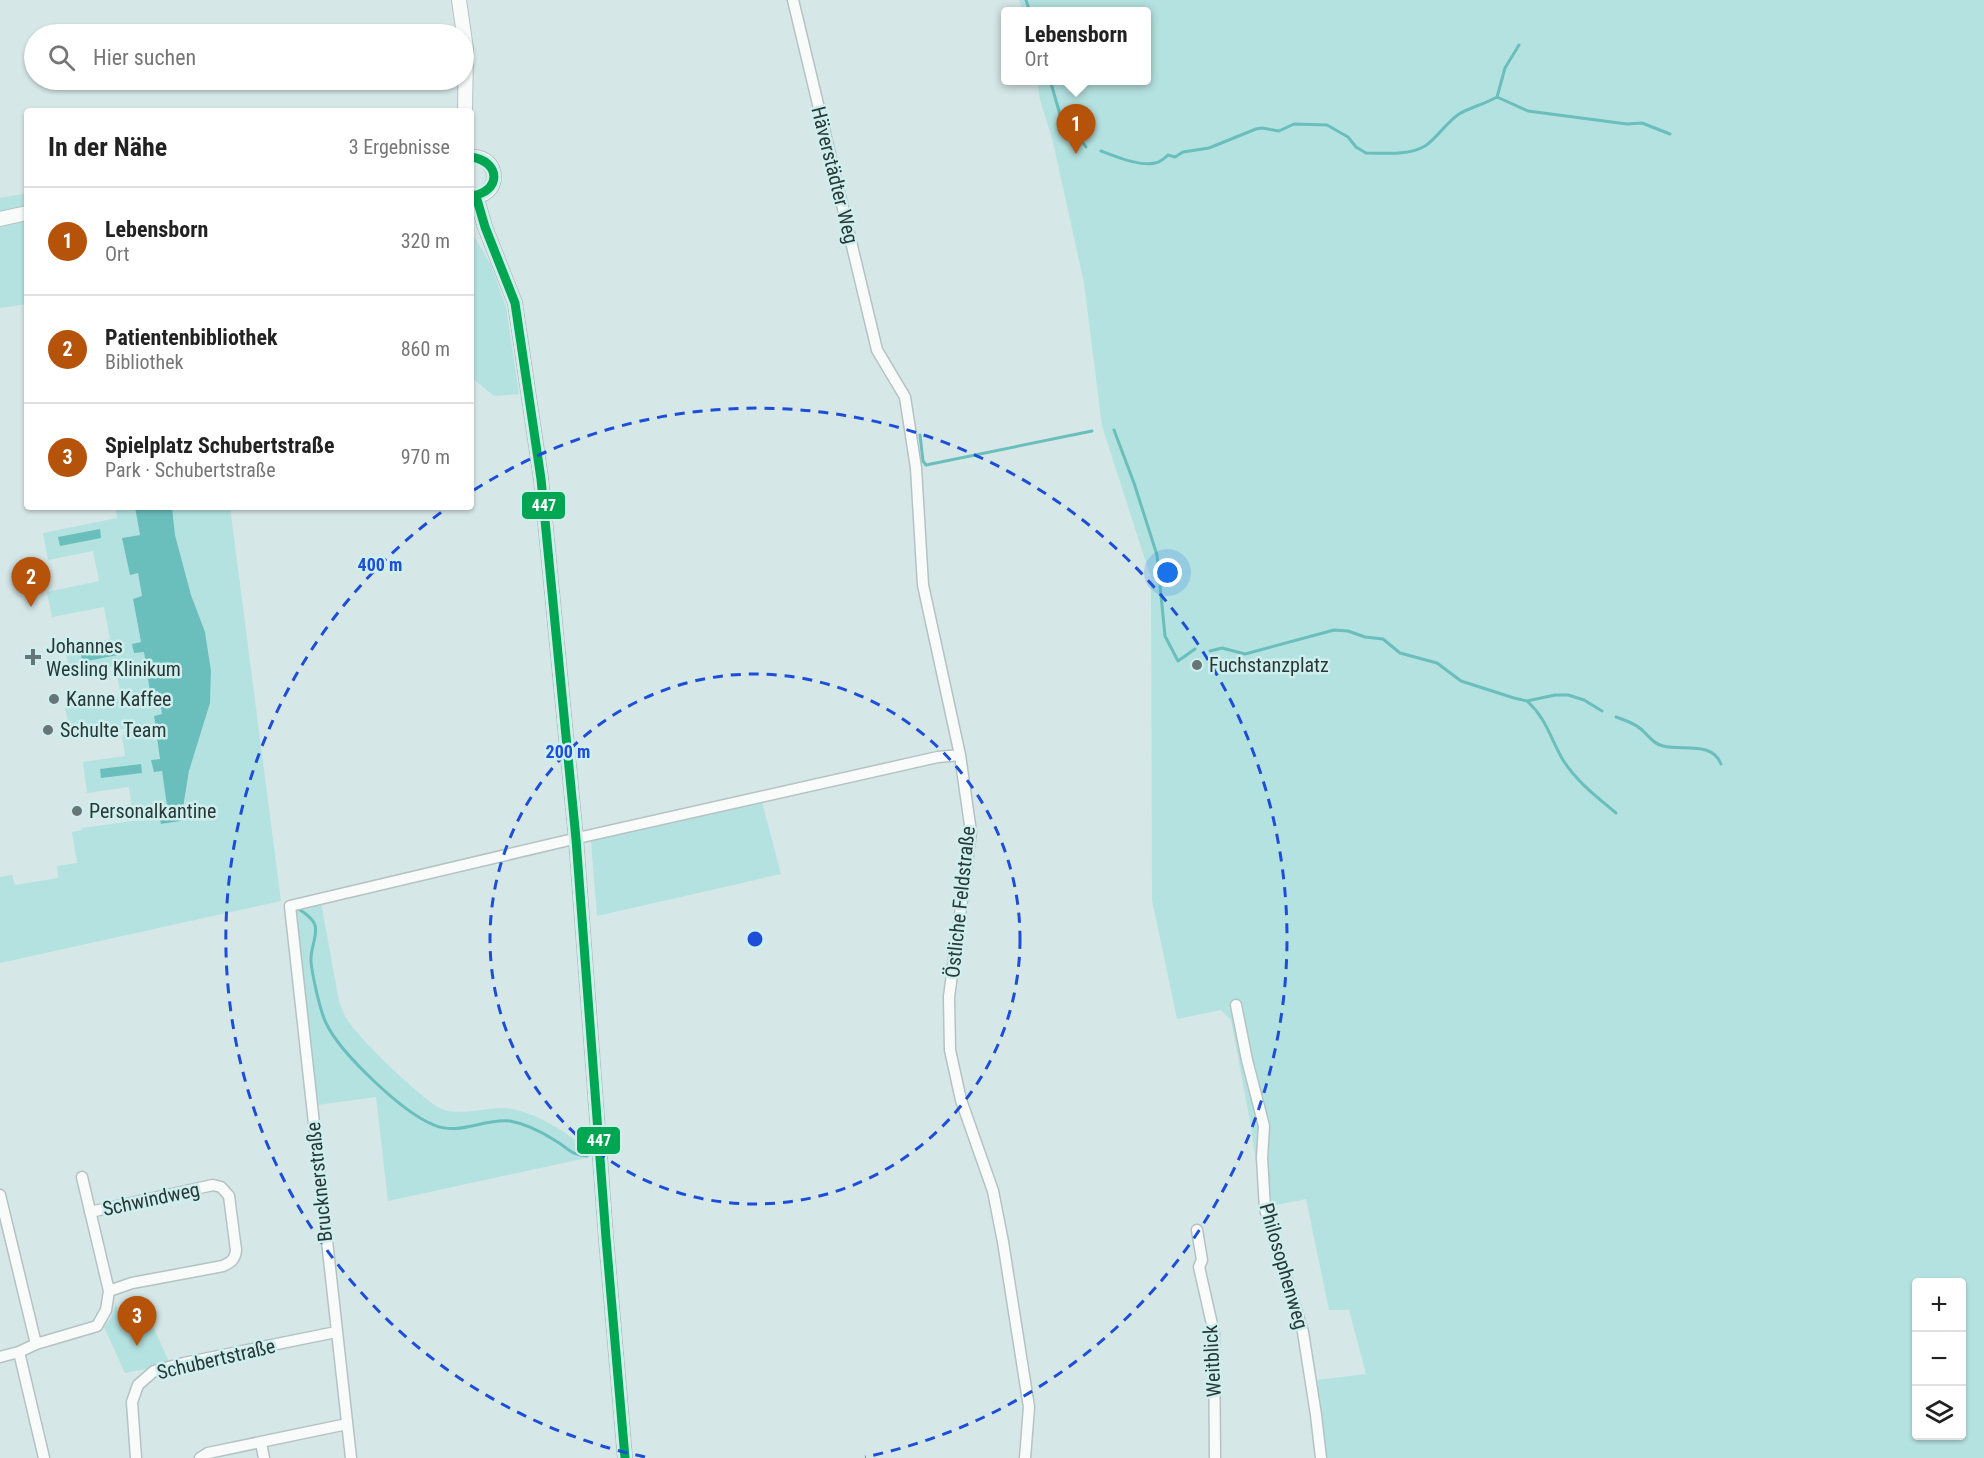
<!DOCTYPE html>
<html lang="de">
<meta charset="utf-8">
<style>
:root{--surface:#fff;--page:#f6f6f6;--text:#222;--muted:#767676;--line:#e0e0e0;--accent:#b45309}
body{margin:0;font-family:"Roboto Condensed",sans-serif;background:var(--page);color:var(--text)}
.controls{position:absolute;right:18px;bottom:18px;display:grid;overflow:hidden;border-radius:6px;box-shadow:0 2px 4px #0004}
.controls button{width:54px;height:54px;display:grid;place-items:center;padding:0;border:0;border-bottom:2px solid var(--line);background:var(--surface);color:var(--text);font:30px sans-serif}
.you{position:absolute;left:1168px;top:573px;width:21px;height:21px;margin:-15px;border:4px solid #fff;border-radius:50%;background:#1a73e8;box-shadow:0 0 0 9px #1a73e833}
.badge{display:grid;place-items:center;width:39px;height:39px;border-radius:50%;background:var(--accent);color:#fff;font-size:20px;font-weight:700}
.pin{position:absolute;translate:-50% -50px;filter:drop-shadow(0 2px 3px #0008)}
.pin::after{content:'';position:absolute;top:32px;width:21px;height:18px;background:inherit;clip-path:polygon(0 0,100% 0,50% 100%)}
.popup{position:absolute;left:1001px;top:7px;width:150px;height:78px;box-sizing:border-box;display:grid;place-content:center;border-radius:6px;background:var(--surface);filter:drop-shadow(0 2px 4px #0005);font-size:20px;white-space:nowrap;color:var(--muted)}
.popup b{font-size:22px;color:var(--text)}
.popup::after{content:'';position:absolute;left:50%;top:100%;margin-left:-12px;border:12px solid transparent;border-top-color:var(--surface)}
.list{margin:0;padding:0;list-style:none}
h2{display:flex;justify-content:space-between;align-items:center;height:78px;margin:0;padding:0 24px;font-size:26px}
h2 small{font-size:20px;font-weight:400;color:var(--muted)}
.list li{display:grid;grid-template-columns:39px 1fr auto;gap:18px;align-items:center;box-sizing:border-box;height:108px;padding:0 24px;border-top:2px solid var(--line)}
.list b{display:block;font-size:22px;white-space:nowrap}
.list p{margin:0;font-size:20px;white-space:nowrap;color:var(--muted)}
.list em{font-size:20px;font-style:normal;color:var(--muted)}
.icon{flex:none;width:33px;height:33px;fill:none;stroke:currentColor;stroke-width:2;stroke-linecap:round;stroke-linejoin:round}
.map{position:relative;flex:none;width:1984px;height:1458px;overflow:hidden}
.search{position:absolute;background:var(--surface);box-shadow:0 2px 4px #0004;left:24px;top:24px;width:450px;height:66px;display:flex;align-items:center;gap:15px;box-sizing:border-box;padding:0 21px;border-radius:33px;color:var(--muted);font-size:22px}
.panel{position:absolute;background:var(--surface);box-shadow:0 2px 4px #0004;left:24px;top:108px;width:450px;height:402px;border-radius:6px}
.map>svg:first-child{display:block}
</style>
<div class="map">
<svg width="1984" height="1458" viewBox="0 0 1984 1458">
<rect width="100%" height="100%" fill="#d6e7e7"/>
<!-- green -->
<path fill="#b4e2e0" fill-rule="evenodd" d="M 1019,0 L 1984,0 L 1984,1458 L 1324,1458 L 1317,1380 L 1366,1374 L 1349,1310 L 1329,1310 L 1306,1199 L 1262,1208 L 1251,1127 L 1231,1020 L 1221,1010 L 1177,1019 L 1152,900 L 1151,578 L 1102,426 L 1084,283 L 1053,142 L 1040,100 L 1037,81 L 1146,80 L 1146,12 L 1023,11 ZM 1916,1282 L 1962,1282 L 1962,1436 L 1916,1436 Z
M 27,193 L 27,208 L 0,213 L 0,198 Z
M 27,221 L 27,304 L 0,308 L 0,227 Z
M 471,231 L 491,265 L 506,307 L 519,394 L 494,396 L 471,377 Z
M 115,507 L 135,507 L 140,535 L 123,538 L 130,574 L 138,572 L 142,597 L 133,599 L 141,642 L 133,644 L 144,652 L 150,691 L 158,691 L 162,714 L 154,716 L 160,759 L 152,760 L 162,770 L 168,813 L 161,824 L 182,821 L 189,771 L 210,703 L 211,671 L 205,633 L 191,595 L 175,535 L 172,507 L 230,507 L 281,901 L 0,963 L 0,877 L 12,875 L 15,885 L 58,878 L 57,866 L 77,863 L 72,832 L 82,830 L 82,828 L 147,819 L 147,806 L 132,809 L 129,787 L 87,793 L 83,762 L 125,756 L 122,735 L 131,733 L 130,728 L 71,737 L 65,708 L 121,697 L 115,666 L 71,675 L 65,649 L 110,639 L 104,607 L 52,617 L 47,592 L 99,581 L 93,551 L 48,560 L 43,533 L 117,518 Z
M 762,802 L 781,874 L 597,916 L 591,841 Z
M 321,902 C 325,926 330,950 334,974 C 337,987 338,1002 344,1014 C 352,1033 423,1101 442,1109 C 457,1116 485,1108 502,1108 C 534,1109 567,1133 591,1152 L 591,1157 L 388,1201 L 376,1097 L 317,1105 L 294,912 L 298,907 Z
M 116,1303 L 122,1328 L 151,1322 L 170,1364 L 125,1373 L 104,1327 L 111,1318 Z"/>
<!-- water -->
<path fill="#6abebc" d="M 135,507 L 172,507 L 175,535 L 191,595 L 205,632 L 211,671 L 210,703 L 189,771 L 181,821 L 161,824 L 159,815 L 168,813 L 162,771 L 154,772 L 151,760 L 160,759 L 154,716 L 162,714 L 158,691 L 150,692 L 144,652 L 134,653 L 132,644 L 141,642 L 133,599 L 142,596 L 138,573 L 130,575 L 122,538 L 140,535 Z
M 100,529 L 101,538 L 60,546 L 58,537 Z
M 122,646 L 123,654 L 82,662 L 81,654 Z
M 141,764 L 142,773 L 101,778 L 100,769 Z"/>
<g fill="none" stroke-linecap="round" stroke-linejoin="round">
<!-- stream -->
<path stroke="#6abebc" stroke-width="3" d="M 1026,0 L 1030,12
M 1050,80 L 1066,135 L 1079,137 L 1086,147
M 1497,97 L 1505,68 L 1519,45
M 1101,151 C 1114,156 1141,167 1155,163 C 1160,162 1165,158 1168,155 L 1175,157 L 1183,152 L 1209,148 L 1256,129 L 1262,128 L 1279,131 L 1294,124 L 1327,125 L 1348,137 L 1356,147 L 1366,153 C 1385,153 1408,156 1425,146 C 1435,140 1446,123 1459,114 C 1471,107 1485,104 1497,97 L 1528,111 L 1627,124 L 1642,123 L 1670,134
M 1114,430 L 1134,483 L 1157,555 L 1165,636 L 1178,661 L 1195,649
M 920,435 L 923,461 L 926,465 L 1092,431
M 1210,651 L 1222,648 L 1245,654 L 1334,630 L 1348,631 L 1365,637 L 1383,639 L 1400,653 L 1437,663 L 1461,681 L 1514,698 L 1527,701 L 1555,695 L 1568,695 L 1584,700 L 1602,711
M 1527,701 C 1547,719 1550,738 1563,760 C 1577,782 1597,797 1616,813
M 1616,717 C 1625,720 1634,723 1641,729 C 1648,735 1653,744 1663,746 C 1683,751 1712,741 1721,764
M 299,909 C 305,914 312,917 315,925 C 318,936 310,949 311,961 C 312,974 320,1011 326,1023 C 340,1053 403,1113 434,1125 C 459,1136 484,1118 510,1121 C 527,1124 542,1132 556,1141 C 569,1149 571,1155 587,1156"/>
<defs>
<path id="street" d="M 793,0 L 877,350 L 905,397 L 916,468 L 923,585 L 960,755 L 971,832 L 949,997 L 950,1050 L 961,1100 L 993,1191 L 1003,1242 L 1029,1407 L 1025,1458
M 1236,1005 L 1247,1060 L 1264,1126 L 1262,1158 L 1265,1209 L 1303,1332 L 1316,1415 L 1321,1458
M 0,1195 L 36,1344
M 90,1212 L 213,1185 L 221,1187 L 229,1196 L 236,1250 C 235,1260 231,1262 223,1266 L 132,1283 L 109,1291
M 1197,1230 L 1202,1260 L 1199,1267 L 1214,1333 L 1215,1458
M 19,1352 L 44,1458
M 0,1357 L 19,1352 L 36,1344 L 97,1326 L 106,1310 L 109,1291 L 82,1177
M 261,1443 L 264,1458
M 136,1458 L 132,1402 L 138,1385 L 154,1371 L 184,1363 L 336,1332
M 200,1458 L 208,1453 L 347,1424
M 351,1458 L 290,906 L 582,837 L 938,757 L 960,755"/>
<path id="secondary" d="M 459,0 L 466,49 L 465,111
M 471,157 C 502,156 501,198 471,196
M 476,196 L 485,227 L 515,303 L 541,479 L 576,839 L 606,1238 L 625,1458
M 0,219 L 27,213"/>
</defs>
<!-- street casing -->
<use href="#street" stroke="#b4c3c2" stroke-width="13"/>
<!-- secondary casing -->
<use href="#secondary" stroke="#b4c3c2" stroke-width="16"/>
<!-- street -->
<use href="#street" stroke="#f9fbfb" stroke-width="10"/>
<!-- secondary -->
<use href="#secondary" stroke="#f9fbfb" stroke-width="14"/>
<defs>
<path id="bus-1" d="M 471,157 C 501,161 502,192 471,196
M 476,196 L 485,227 L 515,303 L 541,479 L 576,839 L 606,1238 L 625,1458"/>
</defs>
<!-- bus-1 casing -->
<use href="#bus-1" stroke="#ceefed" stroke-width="14"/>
<!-- bus-1 -->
<use href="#bus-1" stroke="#00a651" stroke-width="9"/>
</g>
<!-- distance rings -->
<g fill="none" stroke="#1d4ed8" stroke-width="3" stroke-dasharray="10 8">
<circle cx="755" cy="939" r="265"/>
<path d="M645 1457A530 530 0 0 1 447 508M474 490A530 530 0 1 1 865 1457"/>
</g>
<!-- markers -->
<g fill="#667575" stroke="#ceefed" stroke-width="2">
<path d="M30 648h6v6h6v6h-6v6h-6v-6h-6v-6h6z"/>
<circle cx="1197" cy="665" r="6"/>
<circle cx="54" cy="699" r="6"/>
<circle cx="48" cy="730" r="6"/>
<circle cx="77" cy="811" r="6"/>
</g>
<g text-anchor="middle" stroke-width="5" stroke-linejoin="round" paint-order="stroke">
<!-- street labels -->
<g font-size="20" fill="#2a3737" stroke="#ceefed">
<text transform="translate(835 175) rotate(76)" y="7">Häverstädter Weg</text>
<text transform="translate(960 902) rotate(-84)" y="7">Östliche Feldstraße</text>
<text transform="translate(319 1182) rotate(-96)" y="7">Brucknerstraße</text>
<text transform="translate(151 1199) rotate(-12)" y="7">Schwindweg</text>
<text transform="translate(1284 1266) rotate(74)" y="7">Philosophenweg</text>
<text transform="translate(216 1359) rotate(-13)" y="7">Schubertstraße</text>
<text transform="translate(1212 1361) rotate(-93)" y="7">Weitblick</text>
</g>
<!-- poi labels -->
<g font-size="20" fill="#2a3737" stroke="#ceefed" text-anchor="start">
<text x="46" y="653">Johannes<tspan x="46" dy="23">Wesling Klinikum</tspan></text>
<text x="1209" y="672">Fuchstanzplatz</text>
<text x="66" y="706">Kanne Kaffee</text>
<text x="60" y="737">Schulte Team</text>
<text x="89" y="818">Personalkantine</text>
</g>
</g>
<circle cx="755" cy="939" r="9" fill="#1d4ed8" stroke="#ceefed" stroke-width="3"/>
<g font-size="18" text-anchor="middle" font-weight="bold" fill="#1d4ed8" stroke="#ceefed" stroke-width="5" stroke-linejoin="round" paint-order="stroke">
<text x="380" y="571">400 m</text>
<text x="568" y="758">200 m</text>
</g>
<g stroke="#ceefed" stroke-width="2">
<rect x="521" y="491" width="45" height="29" rx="6" fill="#00a651"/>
<rect x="576" y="1126" width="45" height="29" rx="6" fill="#00a651"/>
</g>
<g font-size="16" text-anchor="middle" font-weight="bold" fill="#fff">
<text x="544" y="511">447</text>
<text x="599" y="1146">447</text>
</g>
</svg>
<div class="controls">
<button>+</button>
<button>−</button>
<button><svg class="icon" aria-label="layers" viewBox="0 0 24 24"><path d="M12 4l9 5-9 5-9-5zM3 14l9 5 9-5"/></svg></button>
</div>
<div class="you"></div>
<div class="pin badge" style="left:1076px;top:154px">1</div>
<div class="popup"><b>Lebensborn</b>Ort</div>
<div class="pin badge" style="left:31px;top:607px">2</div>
<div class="pin badge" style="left:137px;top:1346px">3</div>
<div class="search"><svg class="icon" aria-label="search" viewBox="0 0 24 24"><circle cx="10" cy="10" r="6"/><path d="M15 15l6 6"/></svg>Hier suchen</div>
<section class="panel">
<h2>In der Nähe<small>3 Ergebnisse</small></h2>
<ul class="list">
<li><span class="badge">1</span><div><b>Lebensborn</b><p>Ort</p></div><em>320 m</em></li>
<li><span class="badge">2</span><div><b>Patientenbibliothek</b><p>Bibliothek</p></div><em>860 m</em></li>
<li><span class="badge">3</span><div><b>Spielplatz Schubertstraße</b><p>Park · Schubertstraße</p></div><em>970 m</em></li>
</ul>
</section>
</div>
